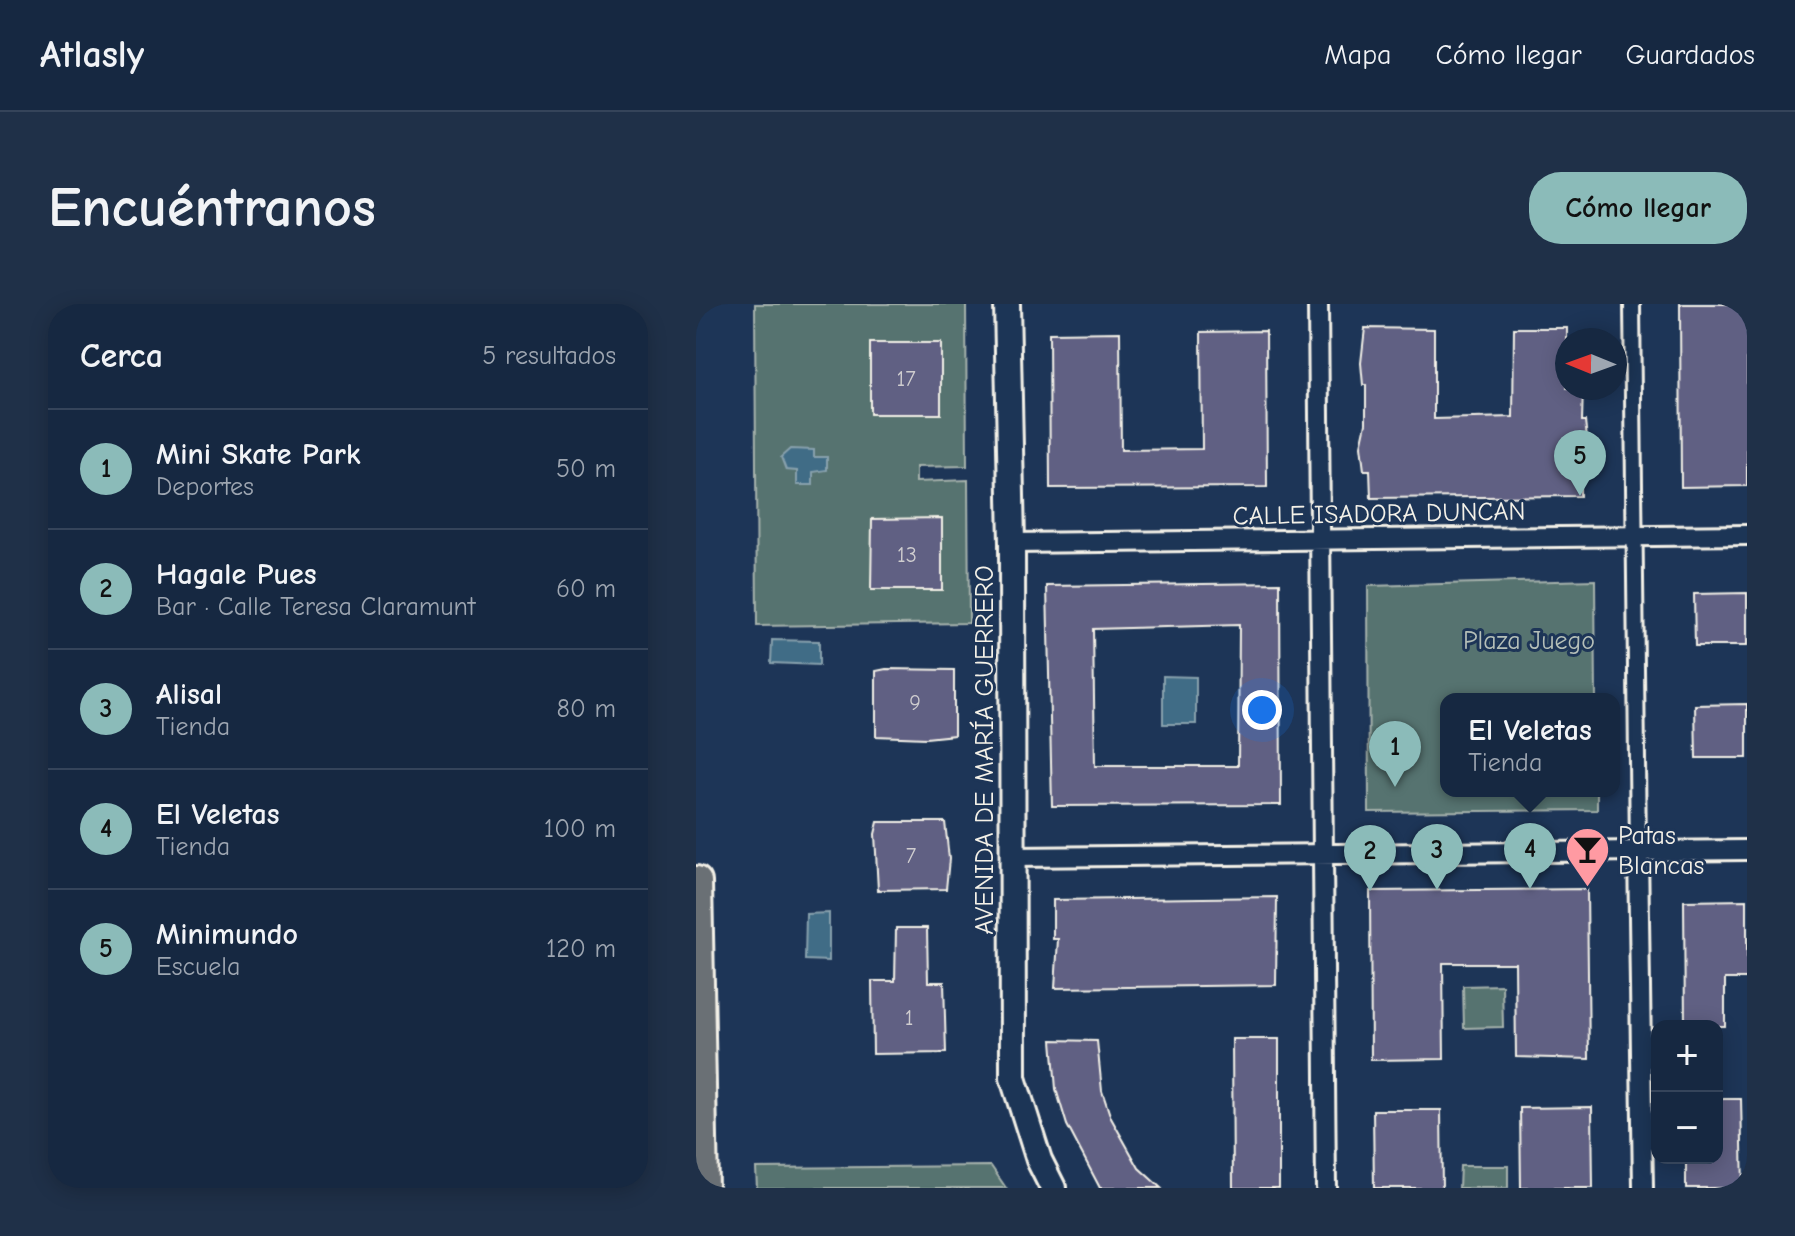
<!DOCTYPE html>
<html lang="es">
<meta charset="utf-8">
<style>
:root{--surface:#162841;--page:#1f3048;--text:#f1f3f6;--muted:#9ea6b1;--line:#35445a;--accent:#8bbbb9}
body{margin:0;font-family:"Comic Neue",sans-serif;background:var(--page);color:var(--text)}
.controls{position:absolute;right:24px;bottom:24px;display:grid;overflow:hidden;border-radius:16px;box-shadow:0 4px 20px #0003}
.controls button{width:72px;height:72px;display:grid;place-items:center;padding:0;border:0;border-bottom:2px solid var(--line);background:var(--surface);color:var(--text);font:40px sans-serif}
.compass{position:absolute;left:859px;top:24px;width:72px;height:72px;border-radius:50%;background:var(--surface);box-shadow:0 4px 20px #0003;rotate:271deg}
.you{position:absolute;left:566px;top:406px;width:28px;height:28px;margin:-20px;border:6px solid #fff;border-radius:50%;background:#1a73e8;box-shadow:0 0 0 12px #1a73e833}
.badge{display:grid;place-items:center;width:52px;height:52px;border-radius:50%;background:var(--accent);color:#111;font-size:26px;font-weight:700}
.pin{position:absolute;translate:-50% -66px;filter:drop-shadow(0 2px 4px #0008)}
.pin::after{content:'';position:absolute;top:42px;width:28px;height:24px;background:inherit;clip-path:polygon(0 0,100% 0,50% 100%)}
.popup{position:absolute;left:744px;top:389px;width:180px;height:104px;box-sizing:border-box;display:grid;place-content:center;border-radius:16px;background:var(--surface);filter:drop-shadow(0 2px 6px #0005);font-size:26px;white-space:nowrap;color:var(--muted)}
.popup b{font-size:30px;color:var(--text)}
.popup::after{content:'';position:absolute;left:50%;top:100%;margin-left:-16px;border:16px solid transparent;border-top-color:var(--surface)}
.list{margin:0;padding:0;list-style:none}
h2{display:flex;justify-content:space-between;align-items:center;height:104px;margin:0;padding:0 32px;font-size:34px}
h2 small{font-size:26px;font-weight:400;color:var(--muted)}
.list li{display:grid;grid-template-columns:52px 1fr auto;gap:24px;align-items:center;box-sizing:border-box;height:120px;padding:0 32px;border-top:2px solid var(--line)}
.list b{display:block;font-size:30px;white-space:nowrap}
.list p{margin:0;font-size:26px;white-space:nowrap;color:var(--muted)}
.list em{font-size:26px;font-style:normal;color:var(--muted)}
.map{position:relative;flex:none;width:1051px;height:884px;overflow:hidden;border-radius:32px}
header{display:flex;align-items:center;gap:48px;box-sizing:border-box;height:112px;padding:0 40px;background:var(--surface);border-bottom:2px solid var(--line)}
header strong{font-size:38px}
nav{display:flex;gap:44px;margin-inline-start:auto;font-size:28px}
.intro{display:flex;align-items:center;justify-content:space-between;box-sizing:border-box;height:192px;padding:0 48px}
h1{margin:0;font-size:56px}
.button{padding:20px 36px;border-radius:32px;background:var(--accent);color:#111;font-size:28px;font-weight:700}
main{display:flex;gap:48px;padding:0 48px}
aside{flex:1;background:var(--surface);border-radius:32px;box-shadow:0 4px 20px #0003}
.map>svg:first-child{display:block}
</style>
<header>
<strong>Atlasly</strong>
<nav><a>Mapa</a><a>Cómo llegar</a><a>Guardados</a></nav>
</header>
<div class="intro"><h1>Encuéntranos</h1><a class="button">Cómo llegar</a></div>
<main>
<aside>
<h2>Cerca<small>5 resultados</small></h2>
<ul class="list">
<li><span class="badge">1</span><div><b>Mini Skate Park</b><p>Deportes</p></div><em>50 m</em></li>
<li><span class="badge">2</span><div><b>Hagale Pues</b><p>Bar · Calle Teresa Claramunt</p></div><em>60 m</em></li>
<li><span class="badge">3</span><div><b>Alisal</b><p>Tienda</p></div><em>80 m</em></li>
<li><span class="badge">4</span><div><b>El Veletas</b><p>Tienda</p></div><em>100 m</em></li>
<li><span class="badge">5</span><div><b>Minimundo</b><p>Escuela</p></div><em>120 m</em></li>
</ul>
</aside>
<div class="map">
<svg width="1051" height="884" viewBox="0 0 1051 884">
<rect width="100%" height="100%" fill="#1d3557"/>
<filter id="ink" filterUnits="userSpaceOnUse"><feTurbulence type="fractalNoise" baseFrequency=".0125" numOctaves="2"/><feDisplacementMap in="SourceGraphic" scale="16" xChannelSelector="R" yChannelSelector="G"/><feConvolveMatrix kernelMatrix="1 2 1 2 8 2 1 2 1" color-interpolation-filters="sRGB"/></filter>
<g filter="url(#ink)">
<!-- green -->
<path fill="#577370" stroke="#a6b2ac" stroke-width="2" d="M 59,0 L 270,0 L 271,162 L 220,163 L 220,178 L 272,176 L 273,319 L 61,322 Z
M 899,276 L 900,395 L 750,395 L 750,487 L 901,487 L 901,506 L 673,508 L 672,282 Z
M 806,681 L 807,723 L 768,724 L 767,682 Z
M 295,862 L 310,884 L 61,884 L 60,864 Z
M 764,862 L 812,862 L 812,884 L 763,884 Z"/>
<!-- water -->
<path fill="#406c86" stroke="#88a1ad" stroke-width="2" d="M 94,145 L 118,146 L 118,153 L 131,153 L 131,166 L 117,168 L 117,181 L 101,181 L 101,167 L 90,166 L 85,153 Z
M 76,336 L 123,337 L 123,361 L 75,359 Z
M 467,372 L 500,373 L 500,420 L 467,420 Z
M 133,609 L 133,657 L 109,656 L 110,610 Z"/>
<!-- building -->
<path fill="#606083" stroke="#f4f1e8" stroke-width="2" fill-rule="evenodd" d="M 984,0 L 1051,0 L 1051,182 L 985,183 Z
M 669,24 L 738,25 L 738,115 L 817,113 L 818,24 L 871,24 L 871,84 L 887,84 L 886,117 L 889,117 L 892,143 L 890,162 L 884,162 L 884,192 L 675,194 L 674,166 L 668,166 L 665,142 L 670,119 L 670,81 L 667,81 L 665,59 Z
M 570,27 L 571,183 L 354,184 L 353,29 L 424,28 L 425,146 L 506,145 L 505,28 Z
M 174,39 L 245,39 L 245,110 L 174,110 Z
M 246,214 L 246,286 L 175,286 L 176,215 Z
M 584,279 L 585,501 L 356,502 L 351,282 ZM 543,321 L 542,462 L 399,462 L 397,325 Z
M 1051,289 L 1051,342 L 999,342 L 998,290 Z
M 190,365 L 258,366 L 258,431 L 230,434 L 180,432 L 180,367 Z
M 1051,400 L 1051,454 L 1000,454 L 999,401 Z
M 182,518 L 249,518 L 253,555 L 250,585 L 182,586 L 179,530 Z
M 891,585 L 893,755 L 820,753 L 819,659 L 747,659 L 748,755 L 675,756 L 674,587 Z
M 581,593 L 580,681 L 359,684 L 362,635 L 357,635 L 357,596 Z
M 1051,596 L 1051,675 L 1029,675 L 1029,722 L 989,722 L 988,597 Z
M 200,624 L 231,624 L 232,678 L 248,678 L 250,749 L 177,750 L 176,677 L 199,677 Z
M 536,735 L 583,735 L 583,884 L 537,884 Z
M 356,736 L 401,737 L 406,787 L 415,814 L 443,864 L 465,884 L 404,884 L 371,821 L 360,785 Z
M 1021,795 L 1045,795 L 1047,884 L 990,884 L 990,854 L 1021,854 Z
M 896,803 L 897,884 L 825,884 L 824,804 Z
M 677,806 L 745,806 L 746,884 L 678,884 Z"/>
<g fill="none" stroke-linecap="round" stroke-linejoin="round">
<defs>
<path id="pedestrian" d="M 936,0 L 942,547"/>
<path id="minor" d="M 622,0 L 630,884
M 316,239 L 1051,231
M 942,547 L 947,884
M 316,553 L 1051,546"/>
<path id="tertiary" d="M 311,0 L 316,239 L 317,774 L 343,856 L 357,884"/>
<path id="primary" d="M 0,578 L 6,884"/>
</defs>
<!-- pedestrian casing -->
<use href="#pedestrian" stroke="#f4f1e8" stroke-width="20"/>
<!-- minor casing -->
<use href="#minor" stroke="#f4f1e8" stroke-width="24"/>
<!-- tertiary casing -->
<use href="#tertiary" stroke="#f4f1e8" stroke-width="30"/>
<!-- primary casing -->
<use href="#primary" stroke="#f4f1e8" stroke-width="36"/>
<!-- pedestrian -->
<use href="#pedestrian" stroke="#1d3557" stroke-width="14"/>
<!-- minor -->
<use href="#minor" stroke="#1d3557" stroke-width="18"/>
<!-- tertiary -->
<use href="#tertiary" stroke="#1d3557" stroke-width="24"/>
<!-- primary -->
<use href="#primary" stroke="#6b6f75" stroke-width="30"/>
</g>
</g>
<!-- icons -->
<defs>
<symbol id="bar-pin" viewBox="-11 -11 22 30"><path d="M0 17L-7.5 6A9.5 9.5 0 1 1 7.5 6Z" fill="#ff9aa2" stroke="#1d3557"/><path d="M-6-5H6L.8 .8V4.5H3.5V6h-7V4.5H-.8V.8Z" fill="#111"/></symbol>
</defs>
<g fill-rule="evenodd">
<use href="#bar-pin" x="866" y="520" width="51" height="69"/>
</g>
<g text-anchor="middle" stroke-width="6" stroke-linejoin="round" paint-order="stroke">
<!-- number labels -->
<g font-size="22" fill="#cfcdcf">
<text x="210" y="82">17</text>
<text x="211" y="258">13</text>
<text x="219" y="406">9</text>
<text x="215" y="559">7</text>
<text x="213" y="721">1</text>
</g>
<!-- street labels -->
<g font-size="26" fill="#f4f1e8" stroke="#1d3557">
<text transform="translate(683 209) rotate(-1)" y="9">CALLE ISADORA DUNCAN</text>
<text transform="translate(288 446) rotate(-90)" y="9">AVENIDA DE MARÍA GUERRERO</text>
</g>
<!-- park labels -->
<g font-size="26" fill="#b5bfb8" stroke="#1d3557">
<text x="833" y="345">Plaza Juego</text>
</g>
<!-- poi labels -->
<g font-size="26" fill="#f4f1e8" stroke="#1d3557" text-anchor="start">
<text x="922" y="540">Patas<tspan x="922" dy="30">Blancas</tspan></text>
</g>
</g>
</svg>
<div class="controls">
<button>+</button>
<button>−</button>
</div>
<svg class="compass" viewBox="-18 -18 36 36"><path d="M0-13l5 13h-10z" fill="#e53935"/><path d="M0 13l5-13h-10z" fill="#9ea6b1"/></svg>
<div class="you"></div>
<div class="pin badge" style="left:699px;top:483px">1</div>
<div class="pin badge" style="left:674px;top:587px">2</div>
<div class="pin badge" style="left:741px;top:586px">3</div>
<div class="pin badge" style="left:834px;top:585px">4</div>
<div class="popup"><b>El Veletas</b>Tienda</div>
<div class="pin badge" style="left:884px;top:192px">5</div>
</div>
</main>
